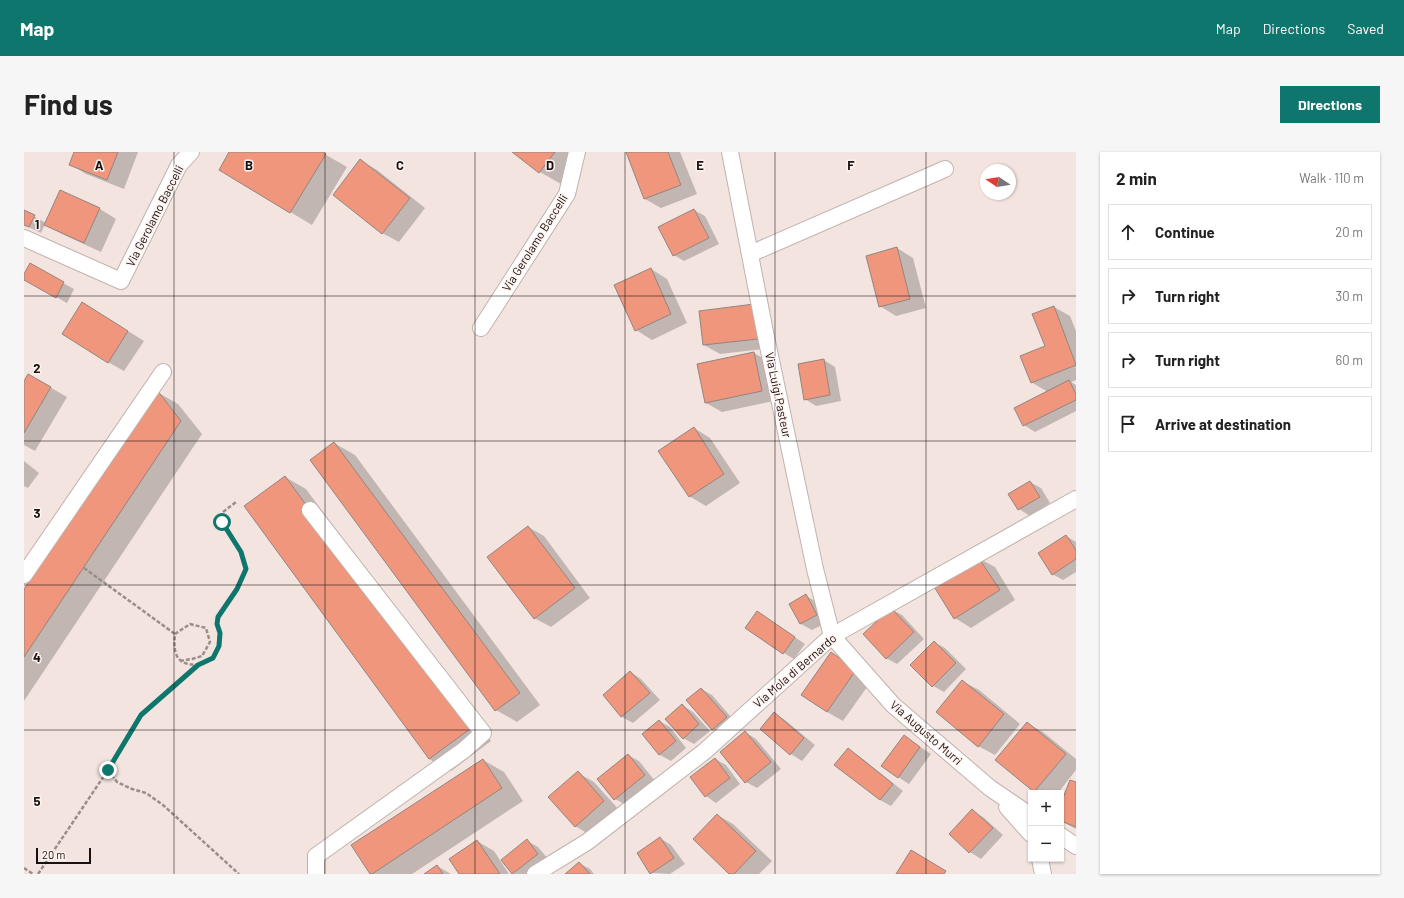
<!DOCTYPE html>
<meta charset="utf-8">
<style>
:root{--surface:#fff;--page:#f6f6f6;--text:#222;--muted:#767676;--line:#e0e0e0;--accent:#0f766e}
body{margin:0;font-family:Barlow,sans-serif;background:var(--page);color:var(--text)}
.controls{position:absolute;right:12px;bottom:12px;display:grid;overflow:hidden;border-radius:0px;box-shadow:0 1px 3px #0004}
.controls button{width:36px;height:36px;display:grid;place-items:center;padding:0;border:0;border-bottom:1px solid var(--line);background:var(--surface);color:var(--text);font:20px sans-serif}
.compass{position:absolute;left:956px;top:12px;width:36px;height:36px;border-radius:50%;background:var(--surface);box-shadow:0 1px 3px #0004;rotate:282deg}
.scale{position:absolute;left:12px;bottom:10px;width:55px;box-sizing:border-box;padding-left:4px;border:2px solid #161110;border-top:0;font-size:11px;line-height:14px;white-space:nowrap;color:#161110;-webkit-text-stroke:3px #fef2ee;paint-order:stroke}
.stop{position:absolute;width:12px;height:12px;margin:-9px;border:3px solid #0f766e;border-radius:50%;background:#fff}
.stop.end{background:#0f766e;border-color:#fff;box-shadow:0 1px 4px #0008}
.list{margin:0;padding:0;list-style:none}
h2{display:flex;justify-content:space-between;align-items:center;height:52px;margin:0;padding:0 16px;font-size:17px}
h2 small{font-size:13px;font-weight:400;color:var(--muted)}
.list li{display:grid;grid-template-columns:26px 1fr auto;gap:12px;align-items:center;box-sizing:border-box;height:56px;margin:0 8px 8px;padding:0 8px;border:1px solid var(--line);border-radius:0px}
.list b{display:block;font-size:15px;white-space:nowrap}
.list em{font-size:13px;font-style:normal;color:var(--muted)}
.icon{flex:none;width:22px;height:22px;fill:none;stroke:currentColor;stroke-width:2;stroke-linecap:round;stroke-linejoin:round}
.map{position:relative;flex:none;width:1052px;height:722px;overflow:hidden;border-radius:0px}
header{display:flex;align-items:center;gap:24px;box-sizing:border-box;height:56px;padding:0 20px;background:var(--accent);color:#fff}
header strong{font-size:19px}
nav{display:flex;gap:22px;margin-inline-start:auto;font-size:14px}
.intro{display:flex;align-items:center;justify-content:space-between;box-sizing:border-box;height:96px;padding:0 24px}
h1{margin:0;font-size:28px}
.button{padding:10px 18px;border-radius:0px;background:var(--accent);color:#fff;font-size:14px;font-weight:700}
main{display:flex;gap:24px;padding:0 24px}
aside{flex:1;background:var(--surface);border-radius:0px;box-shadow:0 1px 3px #0004}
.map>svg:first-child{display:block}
</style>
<header>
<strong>Map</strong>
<nav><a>Map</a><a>Directions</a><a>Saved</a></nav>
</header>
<div class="intro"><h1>Find us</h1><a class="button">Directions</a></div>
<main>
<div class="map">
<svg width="1052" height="722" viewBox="0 0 1052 722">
<rect width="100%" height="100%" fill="#f3e4df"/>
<!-- shadow -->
<path fill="#0003" d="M 51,0 L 114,0 L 100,37 L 62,22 L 46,12 Z
M 207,0 L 297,0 L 323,15 L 288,73 L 196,18 Z
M 489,0 L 554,0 L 537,32 L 516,20 Z
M 606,0 L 656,0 L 673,42 L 637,56 L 621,47 L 603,1 Z
M 337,9 L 353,18 L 401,56 L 375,90 L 358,81 Z
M 36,39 L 76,57 L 92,67 L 77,100 L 38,82 L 21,72 L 17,81 L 0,73 L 0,59 L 22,71 Z
M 670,58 L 681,64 L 695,92 L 660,109 L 650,103 Z
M 873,96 L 889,106 L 902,156 L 872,164 L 856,154 Z
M 6,113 L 50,137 L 43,151 L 0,127 L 0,124 Z
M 627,117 L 643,127 L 663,171 L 628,188 L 612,178 Z
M 59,151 L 120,189 L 100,219 L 84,210 Z
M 730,153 L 746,162 L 750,196 L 696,202 L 680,193 Z
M 1030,155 L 1046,164 L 1052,179 L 1052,228 L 1047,230 L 1052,233 L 1052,259 L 1011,280 L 1000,273 L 1024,240 L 1007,230 L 1022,195 Z
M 730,201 L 746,210 L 754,248 L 698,260 L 682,251 Z
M 800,208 L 811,215 L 817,249 L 792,254 L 781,247 Z
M 5,223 L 43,245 L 11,299 L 0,293 L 0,231 Z
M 133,240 L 154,252 L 178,282 L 0,549 L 0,439 Z
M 670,276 L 686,286 L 716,331 L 682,354 L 665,344 Z
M 310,291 L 331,303 L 516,553 L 493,570 L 472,558 Z
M 0,309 L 15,321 L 4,336 L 0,334 Z
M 261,325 L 282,337 L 467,589 L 427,619 L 405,607 Z
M 1006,330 L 1017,336 L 1026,351 L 1006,364 L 995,357 Z
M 504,375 L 520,384 L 566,446 L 527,475 L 510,466 Z
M 1042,384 L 1052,390 L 1052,420 L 1039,428 L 1028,422 Z
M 954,406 L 971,415 L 991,448 L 947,476 L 931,466 Z
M 782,444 L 793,450 L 804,470 L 788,478 L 777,472 L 766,452 Z
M 867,457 L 878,463 L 900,487 L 873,512 L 862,506 Z
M 733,460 L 781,492 L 770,507 L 760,501 Z
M 910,490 L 921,496 L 942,517 L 920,540 L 909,534 L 888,513 Z
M 807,501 L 823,511 L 848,528 L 819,569 L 803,560 Z
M 606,520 L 617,527 L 636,548 L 609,571 L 598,565 L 580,544 Z
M 938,529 L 955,538 L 996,572 L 971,603 L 954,594 Z
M 677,537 L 688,543 L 713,572 L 700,584 L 689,577 L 664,549 Z
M 658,553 L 669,560 L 686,579 L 670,592 L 659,586 Z
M 750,561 L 761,568 L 791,593 L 778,609 L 767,602 L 737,577 Z
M 635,569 L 646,575 L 662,596 L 647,609 L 636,603 L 619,582 Z
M 1003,571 L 1019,580 L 1052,607 L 1052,618 L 1034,641 L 1013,641 L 973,608 Z
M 721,580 L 732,587 L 757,617 L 733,636 L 722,630 Z
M 880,584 L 907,602 L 885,632 L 874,625 Z
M 824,598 L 835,604 L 879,639 L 867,654 L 856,648 Z
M 604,603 L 615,609 L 631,629 L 602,653 L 591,647 L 575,627 Z
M 691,607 L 702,613 L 716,632 L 692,651 L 682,644 Z
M 459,608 L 480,620 L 499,649 L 388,722 L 347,722 Z
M 554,621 L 570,630 L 596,659 L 568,684 L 551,674 Z
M 1052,631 L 1052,677 L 1037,669 L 1037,654 Z
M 948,659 L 959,665 L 979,683 L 957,707 L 946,700 L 926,682 Z
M 693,663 L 709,672 L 748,709 L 735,722 L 707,722 Z
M 636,686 L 647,693 L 661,712 L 646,722 L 627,721 Z
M 453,689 L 470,699 L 485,722 L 436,722 Z
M 503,689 L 514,695 L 525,708 L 507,722 L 490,722 L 488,721 Z
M 555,711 L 566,717 L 570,722 L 542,722 Z
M 413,714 L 427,722 L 402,722 Z"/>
<!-- building -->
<path fill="#ef967c" stroke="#938581" d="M 50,0 L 94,0 L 83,28 L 45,13 Z
M 205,0 L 298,0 L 302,2 L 266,61 L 195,18 Z
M 488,0 L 531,0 L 515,21 Z
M 602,0 L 644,0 L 657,33 L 620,47 Z
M 336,7 L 386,46 L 358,82 L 309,43 Z
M 36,38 L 76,56 L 60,91 L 20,73 Z
M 670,57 L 685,86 L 649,104 L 634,75 Z
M 0,58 L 11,63 L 5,75 L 0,73 Z
M 873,95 L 886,147 L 855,155 L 842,104 Z
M 6,111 L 40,130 L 32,146 L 0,128 L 0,122 Z
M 627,116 L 647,162 L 611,179 L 590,133 Z
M 58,150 L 104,179 L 84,211 L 38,182 Z
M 730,152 L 734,187 L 679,193 L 675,159 Z
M 1030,154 L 1052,213 L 1007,231 L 996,204 L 1021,194 L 1008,162 Z
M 730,200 L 738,239 L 681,251 L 673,212 Z
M 800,207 L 806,243 L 780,248 L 774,212 Z
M 4,222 L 27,235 L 0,281 L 0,229 Z
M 1045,228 L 1052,242 L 1052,248 L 999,274 L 990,256 Z
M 133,238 L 157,269 L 0,505 L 0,437 Z
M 670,275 L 700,322 L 665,345 L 634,299 Z
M 310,290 L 496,541 L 471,559 L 286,308 Z
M 261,324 L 446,577 L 405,607 L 220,354 Z
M 1006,329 L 1016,345 L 994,358 L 984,342 Z
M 504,374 L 551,436 L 510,467 L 463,405 Z
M 1042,383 L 1052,398 L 1052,407 L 1028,423 L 1014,401 Z
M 954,405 L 976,438 L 930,467 L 909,433 Z
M 782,442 L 793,463 L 776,472 L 765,452 Z
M 867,456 L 890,480 L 862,507 L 839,482 Z
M 733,459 L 771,485 L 759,502 L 721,476 Z
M 910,489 L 932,511 L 908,535 L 886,513 Z
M 807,500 L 832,518 L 803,560 L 777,543 Z
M 606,519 L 626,541 L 597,565 L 579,543 Z
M 938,528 L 980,562 L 954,595 L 912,560 Z
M 677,536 L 703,565 L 688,578 L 662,548 Z
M 658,552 L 675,572 L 659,587 L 641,567 Z
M 750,560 L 780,586 L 766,603 L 736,577 Z
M 635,568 L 652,589 L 635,603 L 618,582 Z
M 1003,570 L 1042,602 L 1010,640 L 971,608 Z
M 721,579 L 747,610 L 721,631 L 696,600 Z
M 880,583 L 896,595 L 874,626 L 857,614 Z
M 824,596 L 869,632 L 856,648 L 810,613 Z
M 604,602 L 621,623 L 590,648 L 573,627 Z
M 691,606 L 706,626 L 681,645 L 666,625 Z
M 459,607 L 478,636 L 348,722 L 346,722 L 327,693 Z
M 554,619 L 580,649 L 551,675 L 524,645 Z
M 1046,628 L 1052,630 L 1052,675 L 1037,669 L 1037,651 Z
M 948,657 L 969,676 L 945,701 L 925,682 Z
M 693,662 L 732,699 L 710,722 L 705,722 L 669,687 Z
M 636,685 L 650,706 L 626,722 L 613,701 Z
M 503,687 L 514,702 L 488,722 L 477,708 Z
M 453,688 L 476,722 L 435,722 L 425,707 Z
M 887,698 L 922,719 L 920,722 L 872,722 Z
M 555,710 L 566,722 L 541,722 Z
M 413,713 L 419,722 L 400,722 Z"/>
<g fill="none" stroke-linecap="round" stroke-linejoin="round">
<defs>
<path id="minor" d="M 706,0 L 741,180 L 791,417 L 808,484 L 869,553 L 966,636 L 1007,664
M 0,86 L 97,129 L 155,13 L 167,0
M 726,102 L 921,17
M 457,176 L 543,42 L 553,0
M 286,358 L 459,581 L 440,598 L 292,704 L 292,722
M 0,423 L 139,220
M 983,655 L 1007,682
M 1037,684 L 1052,694
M 1016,707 L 1019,722
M 511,722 L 563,690 L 681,599 L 808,484 L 1052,347"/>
</defs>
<!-- minor casing -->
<use href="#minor" stroke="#c0b2ad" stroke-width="18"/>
<!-- path -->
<path stroke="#998e8a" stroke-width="2.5" stroke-dasharray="4 2" stroke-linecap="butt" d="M 60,416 L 151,482
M 156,509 L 168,507 L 178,504 L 186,490 L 182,476 L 166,472 L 151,482 C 149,502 152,513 174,513
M 84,618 L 93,630 L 108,637 L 122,641 L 139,653 L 215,722
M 0,716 L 9,722
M 14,722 L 84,618 L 117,563 L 174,513 L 189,506 L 195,494 L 196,481 L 193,472 L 194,465 L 213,437 L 222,417 L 217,400 L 198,370 L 199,360 L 212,350"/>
<!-- minor -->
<use href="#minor" stroke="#fff" stroke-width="16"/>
</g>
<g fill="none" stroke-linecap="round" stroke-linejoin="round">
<!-- route -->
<path stroke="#0f766e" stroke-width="5" d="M 84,618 L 117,563 L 174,513 L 189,506 L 195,494 L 196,481 L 193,472 L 194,465 L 213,437 L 222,417 L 217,400 L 198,370"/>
</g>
<!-- grid -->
<path fill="none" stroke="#161110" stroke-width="1" stroke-opacity="0.55" d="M 150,0 L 150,722M 301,0 L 301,722M 451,0 L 451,722M 601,0 L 601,722M 751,0 L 751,722M 902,0 L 902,722M 0,144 L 1052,144M 0,289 L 1052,289M 0,433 L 1052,433M 0,578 L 1052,578"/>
<g text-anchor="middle" stroke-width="3" stroke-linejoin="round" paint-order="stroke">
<!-- street labels -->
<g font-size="12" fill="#161110" stroke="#fef2ee">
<text transform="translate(131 64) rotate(-63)" y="4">Via Gerolamo Baccelli</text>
<text transform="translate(511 91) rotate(-58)" y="4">Via Gerolamo Baccelli</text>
<text transform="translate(754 243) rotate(78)" y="4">Via Luigi Pasteur</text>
<text transform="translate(771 519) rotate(-41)" y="4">Via Mola di Bernardo</text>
<text transform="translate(902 581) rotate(41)" y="4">Via Augusto Murri</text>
</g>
</g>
<g font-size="13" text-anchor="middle" font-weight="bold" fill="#161110" stroke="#fef2ee" stroke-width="3" stroke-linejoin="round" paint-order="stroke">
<text x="75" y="18">A</text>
<text x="225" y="18">B</text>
<text x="376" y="18">C</text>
<text x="526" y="18">D</text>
<text x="676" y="18">E</text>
<text x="827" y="18">F</text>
<text x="13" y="77">1</text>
<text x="13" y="221">2</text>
<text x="13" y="366">3</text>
<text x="13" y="510">4</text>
<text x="13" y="654">5</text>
</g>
</svg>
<div class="controls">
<button>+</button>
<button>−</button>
</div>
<svg class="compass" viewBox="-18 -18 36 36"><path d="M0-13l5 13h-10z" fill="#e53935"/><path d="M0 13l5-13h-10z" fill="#767676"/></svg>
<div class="scale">20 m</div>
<div class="stop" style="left:198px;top:370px"></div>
<div class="stop end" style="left:84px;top:618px"></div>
</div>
<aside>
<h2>2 min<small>Walk · 110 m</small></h2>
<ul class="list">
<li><svg class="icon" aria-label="ahead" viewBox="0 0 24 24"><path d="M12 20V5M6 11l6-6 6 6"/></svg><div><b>Continue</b></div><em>20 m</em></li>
<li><svg class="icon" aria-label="right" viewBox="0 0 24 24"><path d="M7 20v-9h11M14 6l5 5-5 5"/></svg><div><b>Turn right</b></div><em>30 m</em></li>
<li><svg class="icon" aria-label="right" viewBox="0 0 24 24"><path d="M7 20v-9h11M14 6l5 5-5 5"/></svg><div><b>Turn right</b></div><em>60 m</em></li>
<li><svg class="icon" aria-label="arrive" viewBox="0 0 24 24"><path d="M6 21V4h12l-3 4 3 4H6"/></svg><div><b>Arrive at destination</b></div></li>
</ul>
</aside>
</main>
